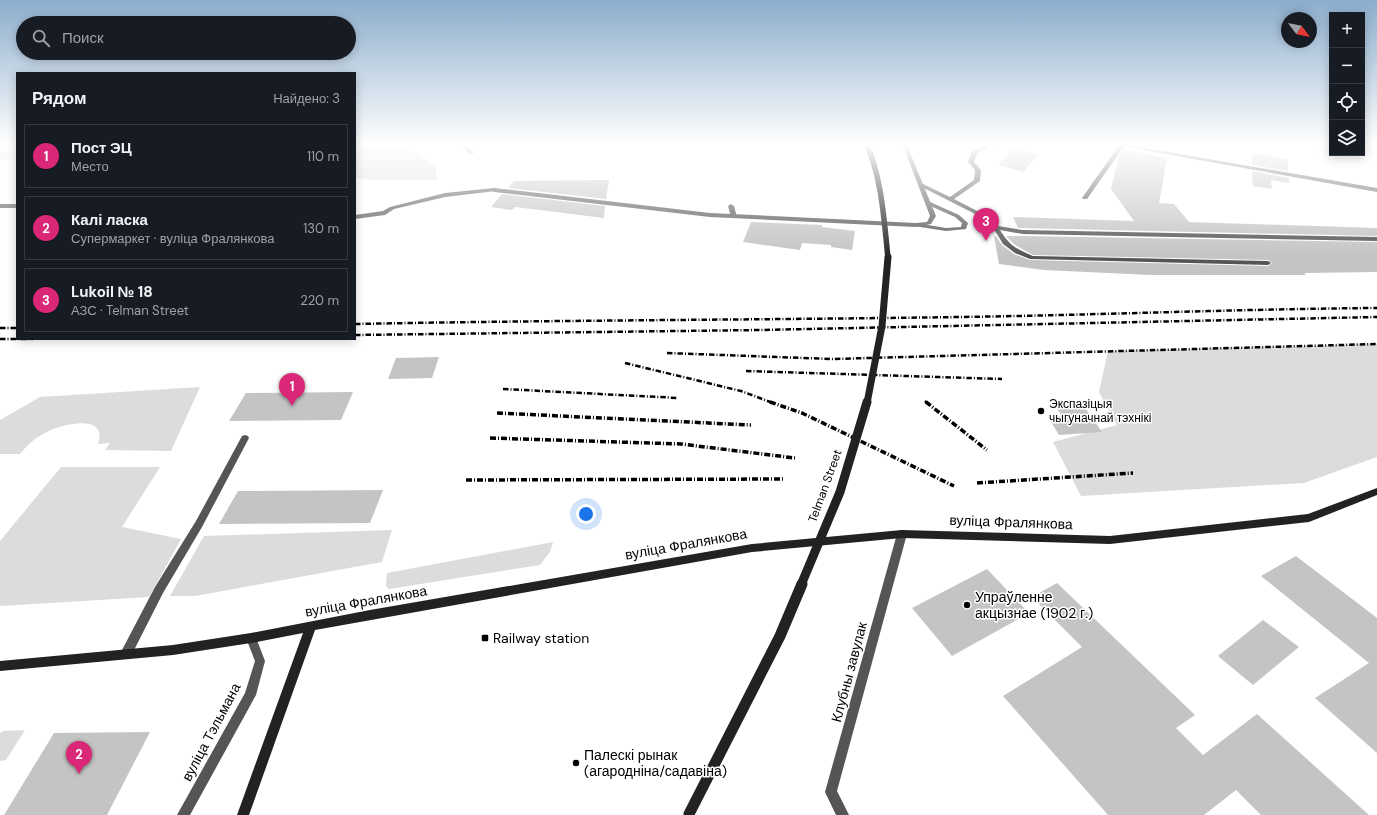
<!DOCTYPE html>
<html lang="ru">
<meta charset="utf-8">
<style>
:root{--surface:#171b24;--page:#242831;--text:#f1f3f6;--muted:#9ea1a6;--line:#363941;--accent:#db2777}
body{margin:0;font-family:"DM Sans",sans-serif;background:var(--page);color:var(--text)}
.controls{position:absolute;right:12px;top:12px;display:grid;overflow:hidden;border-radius:0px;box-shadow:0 2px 10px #0003}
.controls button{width:36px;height:36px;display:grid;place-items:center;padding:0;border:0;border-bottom:1px solid var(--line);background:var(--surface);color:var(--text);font:20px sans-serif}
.compass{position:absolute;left:1281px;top:12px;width:36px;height:36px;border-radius:50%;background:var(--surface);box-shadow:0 2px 10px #0003;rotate:122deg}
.you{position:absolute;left:586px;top:514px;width:14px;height:14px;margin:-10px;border:3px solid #fff;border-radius:50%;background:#1a73e8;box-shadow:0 0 0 6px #1a73e833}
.badge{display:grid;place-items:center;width:26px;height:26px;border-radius:50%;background:var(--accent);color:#fff;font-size:13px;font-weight:700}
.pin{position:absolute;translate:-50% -33px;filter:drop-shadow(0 1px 2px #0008)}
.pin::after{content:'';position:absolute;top:21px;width:14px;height:12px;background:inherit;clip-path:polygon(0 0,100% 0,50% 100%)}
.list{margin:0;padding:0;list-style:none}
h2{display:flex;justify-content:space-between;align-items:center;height:52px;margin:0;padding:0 16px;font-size:17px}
h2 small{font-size:13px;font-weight:400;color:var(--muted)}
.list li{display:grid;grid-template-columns:26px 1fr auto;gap:12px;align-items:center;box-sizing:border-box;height:64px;margin:0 8px 8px;padding:0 8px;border:1px solid var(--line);border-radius:0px}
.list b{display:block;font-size:15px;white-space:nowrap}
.list p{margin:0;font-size:13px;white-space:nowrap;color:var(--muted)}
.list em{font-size:13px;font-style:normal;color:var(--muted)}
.icon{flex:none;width:22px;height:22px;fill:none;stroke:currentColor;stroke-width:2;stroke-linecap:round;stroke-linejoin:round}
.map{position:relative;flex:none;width:1377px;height:815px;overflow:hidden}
.search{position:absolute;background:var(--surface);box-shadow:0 2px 10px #0003;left:16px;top:16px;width:340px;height:44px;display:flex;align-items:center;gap:10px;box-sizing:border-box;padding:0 14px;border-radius:22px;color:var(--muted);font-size:15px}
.panel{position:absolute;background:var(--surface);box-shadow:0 2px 10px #0003;left:16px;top:72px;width:340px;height:268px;border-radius:0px}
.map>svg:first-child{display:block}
</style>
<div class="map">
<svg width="1377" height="815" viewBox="0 0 1377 815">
<rect width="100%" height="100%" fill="#fff"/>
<!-- green -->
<path fill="#dcdcdc" d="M 0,143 L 17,143 L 17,159 L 0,160 Z
M 404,146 L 419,154 L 435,166 L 437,180 L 375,180 L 355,178 L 355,148 Z
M 1377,344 L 1377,457 L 1304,483 L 1081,496 L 1053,442 L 1117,425 L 1099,392 L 1108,351 Z
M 200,387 L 171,451 L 105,450 L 110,443 L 98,444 C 109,413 62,424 47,432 C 36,437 28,444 20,454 L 0,454 L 0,420 L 40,397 Z
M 61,467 L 160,467 L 122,527 L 181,539 L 149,597 L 0,606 L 0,541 Z
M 392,530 L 382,562 L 195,596 L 170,596 L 204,536 Z
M 553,542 L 550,552 L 540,565 L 389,589 L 386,586 L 387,573 Z
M 25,730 L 6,760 L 0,761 L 0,733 L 3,731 Z"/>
<!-- building -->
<path fill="#c4c4c4" d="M 1014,148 L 1038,155 L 1023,172 L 998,165 Z
M 1123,150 L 1167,158 L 1159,203 L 1174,204 L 1189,222 L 1377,228 L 1377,236 L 1018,228 L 1013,217 L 1134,221 L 1111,189 L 1119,156 Z
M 1252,153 L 1288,159 L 1288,171 L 1252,165 Z
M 1252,171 L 1289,178 L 1289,183 L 1271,180 L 1272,189 L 1253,186 Z
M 609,180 L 606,199 L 508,188 L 514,181 Z
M 502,194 L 605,206 L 604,218 L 515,207 L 512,210 L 491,207 Z
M 751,222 L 822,225 L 822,227 L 855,231 L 852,250 L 831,247 L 831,245 L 802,243 L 800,250 L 743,242 Z
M 1023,236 L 1377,242 L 1377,272 L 1304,273 L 1306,275 L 1150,275 L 1044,270 L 999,264 L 994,236 L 996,236 L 1002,245 L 1014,254 L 1030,260 L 1268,266 L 1272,263 L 1268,260 L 1033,255 L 1015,245 L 1006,236 Z
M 439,357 L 432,378 L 388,379 L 396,358 Z
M 353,392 L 341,420 L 229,421 L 246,393 Z
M 1083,405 L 1102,432 L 1059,435 L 1048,417 L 1062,416 L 1056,407 Z
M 383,490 L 370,523 L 219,524 L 238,491 Z
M 1296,556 L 1377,618 L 1377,753 L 1315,698 L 1369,663 L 1261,576 Z
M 987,569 L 1029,613 L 952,656 L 912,608 Z
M 1057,583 L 1195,715 L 1176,728 L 1203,755 L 1257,714 L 1369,815 L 1261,815 L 1236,790 L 1204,815 L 1108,815 L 1003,696 L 1082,647 L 1032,597 Z
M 1263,620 L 1299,647 L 1253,685 L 1218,656 Z
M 150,732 L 107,815 L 4,815 L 54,733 Z"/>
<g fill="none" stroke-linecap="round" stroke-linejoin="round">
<!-- lane -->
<path fill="#555" fill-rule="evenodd" d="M 460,143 L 464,143 L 473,152 L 473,154 L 469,154 Z
M 990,143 L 995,144 L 977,153 L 974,162 L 981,170 L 980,181 L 954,199 L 983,214 L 998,226 L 1023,230 L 1377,237 L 1377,241 L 1023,234 L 1000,230 C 1010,246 1016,249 1033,256 L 1268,261 L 1271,263 L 1268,265 L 1030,259 L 1015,253 L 1003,244 L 994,229 L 979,216 L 918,185 L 923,184 L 950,197 L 974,180 L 975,170 L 968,162 L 972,152 Z
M 1120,144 L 1125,145 L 1087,199 L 1083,199 L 1082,198 Z
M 494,188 L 496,189 L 496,191 L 445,197 L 394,209 L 385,215 L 355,219 L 355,215 L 383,211 L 390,207 L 445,193 Z
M 928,201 L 959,215 L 968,223 L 966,229 L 946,231 L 914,226 L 914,224 L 916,223 L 946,228 L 961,227 L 962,223 L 955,217 L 926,204 L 926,202 Z
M 0,204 L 17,204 L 17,208 L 0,208 Z
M 731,204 L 734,206 L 737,217 L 736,218 L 731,217 L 728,206 Z
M 245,435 L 248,436 L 249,438 L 202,527 L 163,593 L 130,658 L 126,659 L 122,658 L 121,654 L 122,650 L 155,587 L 196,521 L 242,436 Z
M 251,633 L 255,635 L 265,661 L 256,695 L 190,815 L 177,815 L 245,693 L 255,661 L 246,638 L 247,635 Z"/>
<!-- street -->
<path fill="#555" fill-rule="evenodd" d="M 902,143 L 906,143 L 936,216 L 931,224 L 916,227 L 710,217 L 494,192 L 491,190 L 494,188 L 710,213 L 916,223 L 927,222 L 930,216 Z
M 1108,143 L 1116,143 L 1377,188 L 1377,192 L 1110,144 Z
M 1372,143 L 1377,143 L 1377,146 L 1372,144 Z
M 902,530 L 905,531 L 907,534 L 837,791 L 849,815 L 836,815 L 825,792 L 897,534 L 899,531 Z"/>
<!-- secondary -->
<path fill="#222" fill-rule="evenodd" d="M 1377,488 L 1377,495 L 1309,522 L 1110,544 L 902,538 L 752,552 L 315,630 L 249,815 L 237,815 L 303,633 L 251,643 L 173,655 L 0,671 L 0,661 L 173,645 L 251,633 L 370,610 L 752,544 L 902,530 L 1110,536 L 1308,514 Z"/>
<!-- rail-far1 -->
<path stroke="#000" stroke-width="2.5" stroke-dasharray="5.5 2 1 2" stroke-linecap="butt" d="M 355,324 C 557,320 759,320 961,317 C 1100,315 1238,309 1377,308
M 0,328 L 17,328
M 355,335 L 760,330 L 1377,317
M 0,339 L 33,339
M 667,353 L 832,359 L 1377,344
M 625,363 L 741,391 L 773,403
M 746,371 L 1002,379
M 503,389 L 678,398
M 925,401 L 927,403"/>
<!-- rail -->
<path stroke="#000" stroke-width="3.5" stroke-dasharray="6 2 1 2" stroke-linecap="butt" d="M 770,402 L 802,413 L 954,486
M 926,402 L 987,450
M 497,413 L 751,425
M 490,438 L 681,444 L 795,458
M 466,480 L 785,479
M 977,483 L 1133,473"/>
<!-- secondary-bridge-far3 -->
<path stroke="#222" stroke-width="5.5" d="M 866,143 C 882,178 884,220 888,258"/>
<!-- secondary-bridge-far2 -->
<path stroke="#222" stroke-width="7" d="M 867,403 L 882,326 L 888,257"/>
<!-- secondary-bridge-far1 -->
<path stroke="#222" stroke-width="9" d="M 801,585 L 840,492 L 867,402"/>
<!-- secondary-bridge -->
<path stroke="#222" stroke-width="11" d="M 689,814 L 780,636 L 802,584"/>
</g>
<!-- sky -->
<linearGradient id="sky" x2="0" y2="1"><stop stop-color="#8cadcc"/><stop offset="0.56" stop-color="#fff"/><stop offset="1" stop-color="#fff" stop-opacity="0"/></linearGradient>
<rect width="1377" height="257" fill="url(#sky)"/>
<!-- markers -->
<g fill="#000" stroke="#fff" stroke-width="1.5">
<circle cx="1041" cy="411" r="4"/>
<circle cx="967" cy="605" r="4"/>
<rect x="481" y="634" width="8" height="8" rx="2"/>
<circle cx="576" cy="763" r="4"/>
</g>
<g text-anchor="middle" stroke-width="3" stroke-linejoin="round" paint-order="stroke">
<!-- poi labels -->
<g font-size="12" fill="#000" stroke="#fff" text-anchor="start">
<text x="1049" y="408">Экспазіцыя<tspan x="1049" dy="14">чыгуначнай тэхнікі</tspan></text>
</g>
<!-- street labels -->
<g font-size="12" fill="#000" stroke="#fff">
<text transform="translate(825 486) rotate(-70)" y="4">Telman Street</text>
</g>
<!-- near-street labels -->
<g font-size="14" fill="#000" stroke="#fff">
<text transform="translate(1011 522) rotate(2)" y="5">вуліца Фралянкова</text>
<text transform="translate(686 544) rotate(-10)" y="5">вуліца Фралянкова</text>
<text transform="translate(366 601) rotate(-10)" y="5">вуліца Фралянкова</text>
<text transform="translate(849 672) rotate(-75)" y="5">Клубны завулак</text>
<text transform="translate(211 732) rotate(-62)" y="5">вуліца Тэльмана</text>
</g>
<!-- near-poi labels -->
<g font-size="14" fill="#000" stroke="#fff" text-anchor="start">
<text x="975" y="602">Упраўленне<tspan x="975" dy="16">акцызнае (1902 г.)</tspan></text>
<text x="493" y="643">Railway station</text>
<text x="584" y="760">Палескі рынак<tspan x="584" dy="16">(агародніна/садавіна)</tspan></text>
</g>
</g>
</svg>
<div class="controls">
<button>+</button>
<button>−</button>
<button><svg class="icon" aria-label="locate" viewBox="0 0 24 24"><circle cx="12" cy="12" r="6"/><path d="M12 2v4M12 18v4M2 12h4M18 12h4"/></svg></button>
<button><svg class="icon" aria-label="layers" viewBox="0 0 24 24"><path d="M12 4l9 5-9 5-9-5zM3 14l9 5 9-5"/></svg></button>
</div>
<svg class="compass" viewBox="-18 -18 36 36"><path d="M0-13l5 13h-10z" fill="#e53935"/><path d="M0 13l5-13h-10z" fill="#9ea1a6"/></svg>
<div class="you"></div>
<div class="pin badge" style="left:292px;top:406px">1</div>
<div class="pin badge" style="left:79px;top:774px">2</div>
<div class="pin badge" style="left:986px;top:241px">3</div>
<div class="search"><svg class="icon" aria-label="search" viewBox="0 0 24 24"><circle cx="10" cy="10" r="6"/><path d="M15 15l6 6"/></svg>Поиск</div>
<section class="panel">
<h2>Рядом<small>Найдено: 3</small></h2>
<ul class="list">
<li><span class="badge">1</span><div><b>Пост ЭЦ</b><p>Место</p></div><em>110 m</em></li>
<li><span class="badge">2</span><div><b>Калі ласка</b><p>Супермаркет · вуліца Фралянкова</p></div><em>130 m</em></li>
<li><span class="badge">3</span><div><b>Lukoil № 18</b><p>АЗС · Telman Street</p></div><em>220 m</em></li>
</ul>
</section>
</div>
